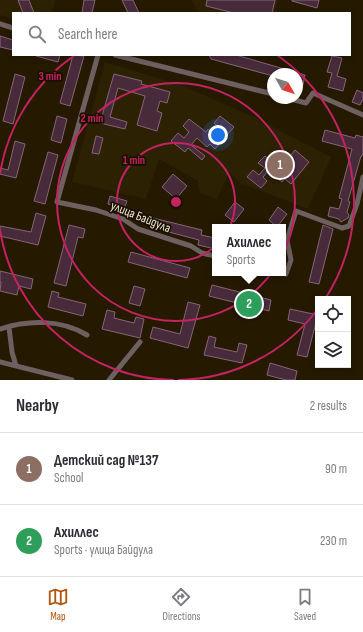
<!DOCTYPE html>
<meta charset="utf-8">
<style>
:root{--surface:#fff;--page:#f7f7f7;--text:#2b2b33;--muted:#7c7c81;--line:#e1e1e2;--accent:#b45309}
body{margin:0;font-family:"Sofia Sans Condensed",sans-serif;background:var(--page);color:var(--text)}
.controls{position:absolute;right:12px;bottom:12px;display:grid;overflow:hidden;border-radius:0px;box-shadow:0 2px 6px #0003}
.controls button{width:36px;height:36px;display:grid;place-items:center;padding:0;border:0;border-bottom:1px solid var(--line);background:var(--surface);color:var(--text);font:20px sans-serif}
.compass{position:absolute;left:267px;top:68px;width:36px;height:36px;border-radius:50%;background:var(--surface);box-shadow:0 2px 6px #0003;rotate:129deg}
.you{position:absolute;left:218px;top:135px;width:14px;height:14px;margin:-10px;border:3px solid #fff;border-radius:50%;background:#1a73e8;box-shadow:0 0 0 6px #1a73e833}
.badge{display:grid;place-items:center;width:26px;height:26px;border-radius:50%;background:var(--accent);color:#fff;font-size:13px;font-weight:700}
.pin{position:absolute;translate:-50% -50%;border:2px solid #fff;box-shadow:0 1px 4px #0006}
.popup{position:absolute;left:212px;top:224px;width:74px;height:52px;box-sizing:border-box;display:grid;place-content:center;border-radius:0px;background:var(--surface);filter:drop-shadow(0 1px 3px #0005);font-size:13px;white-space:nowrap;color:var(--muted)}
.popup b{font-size:15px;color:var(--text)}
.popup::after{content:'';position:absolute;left:50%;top:100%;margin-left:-8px;border:8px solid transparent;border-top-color:var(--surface)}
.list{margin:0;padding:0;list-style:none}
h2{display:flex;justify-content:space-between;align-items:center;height:52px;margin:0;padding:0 16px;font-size:17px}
h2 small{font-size:13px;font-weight:400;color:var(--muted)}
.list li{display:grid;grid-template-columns:26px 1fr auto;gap:12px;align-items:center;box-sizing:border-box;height:72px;padding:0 16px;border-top:1px solid var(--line)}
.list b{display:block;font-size:15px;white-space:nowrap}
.list p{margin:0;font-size:13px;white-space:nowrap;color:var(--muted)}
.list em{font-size:13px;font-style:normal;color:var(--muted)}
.icon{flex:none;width:22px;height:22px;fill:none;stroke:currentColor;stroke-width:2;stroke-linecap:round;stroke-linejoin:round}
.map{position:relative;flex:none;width:363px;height:380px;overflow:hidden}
.search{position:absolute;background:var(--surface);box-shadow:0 2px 6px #0003;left:12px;right:12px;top:12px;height:44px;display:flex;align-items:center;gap:10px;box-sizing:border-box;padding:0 14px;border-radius:0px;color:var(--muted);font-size:15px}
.sheet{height:196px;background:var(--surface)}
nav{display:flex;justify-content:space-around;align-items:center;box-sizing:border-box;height:56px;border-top:1px solid var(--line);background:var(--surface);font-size:11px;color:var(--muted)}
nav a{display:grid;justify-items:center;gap:2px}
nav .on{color:var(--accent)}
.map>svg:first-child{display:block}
</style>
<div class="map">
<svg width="363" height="380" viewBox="0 0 363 380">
<rect width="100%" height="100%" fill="#251900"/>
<!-- built -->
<path fill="#2d2104" d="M 0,0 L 55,0 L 52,13 L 13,13 L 13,19 L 0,15 Z
M 191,0 L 278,0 L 275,13 L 199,13 Z
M 105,62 L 181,85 L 254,117 L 331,157 L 308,209 L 240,183 L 229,172 L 217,199 L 200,193 L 198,181 L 159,159 L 146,199 L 72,182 Z"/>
<!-- building -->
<path fill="#482b3b" stroke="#866577" d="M 18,0 L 29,0 L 34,13 L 23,13 Z
M 84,0 L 95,0 L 92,13 L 82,13 Z
M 122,0 L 133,0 L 139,13 L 128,13 Z
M 207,0 L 275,0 L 272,13 L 234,13 L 206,6 Z
M 292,0 L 319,0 L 317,8 L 292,1 Z
M 0,36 L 13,40 L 13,50 L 0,47 Z
M 37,55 L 60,55 L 58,62 L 36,56 Z
M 73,55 L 84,56 L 70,106 L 60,103 Z
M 209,55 L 236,55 L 305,75 L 303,85 L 297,83 L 297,74 L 273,74 L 273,76 L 211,59 Z
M 332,56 L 342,58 L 337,76 L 346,79 L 343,91 L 328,87 L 332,73 L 327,72 Z
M 15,74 L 25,77 L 13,124 L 3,121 Z
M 114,74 L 142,81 L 141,84 L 170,92 L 167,103 L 160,101 L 157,111 L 162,113 L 157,131 L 137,125 L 145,96 L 118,88 L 110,117 L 127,122 L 125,129 L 100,123 Z
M 357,90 L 363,93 L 363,99 L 360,105 L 352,102 Z
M 57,116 L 67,119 L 61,143 L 51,140 Z
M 220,116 L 234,127 L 227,135 L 214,123 Z
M 189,119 L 206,132 L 208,129 L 222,141 L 215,149 L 210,144 L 207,147 L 197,138 L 191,145 L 205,156 L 202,160 L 188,148 L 185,152 L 171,141 L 178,133 L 184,138 L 189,132 L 183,126 Z
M 325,130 L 355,138 L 356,135 L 363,137 L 363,153 L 362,156 L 361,156 L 348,201 L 350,202 L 347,212 L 349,215 L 348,218 L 341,222 L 339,219 L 328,216 L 330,207 L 339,209 L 342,199 L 339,198 L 352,149 L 322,141 Z
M 96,136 L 103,138 L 99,154 L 92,153 Z
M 15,141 L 25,144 L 16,178 L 0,174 L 0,168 L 8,170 Z
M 295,150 L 309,162 L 291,184 L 285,179 L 282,182 L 268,171 L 263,177 L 267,181 L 261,188 L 247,177 L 253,170 L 259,175 L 265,168 L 258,163 L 265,156 L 279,168 L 282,164 L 289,170 L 294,164 L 288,159 Z
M 48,152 L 58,155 L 45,204 L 34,201 Z
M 173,174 L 187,186 L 176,199 L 162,187 Z
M 110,196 L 127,201 L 124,209 L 108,204 Z
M 235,202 L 244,209 L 234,222 L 225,215 Z
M 278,207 L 287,214 L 277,227 L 269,220 Z
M 36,213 L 46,216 L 38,245 L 0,236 L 0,226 L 31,232 Z
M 153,218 L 202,230 L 201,235 L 215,238 L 215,249 L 198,245 L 199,240 L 150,227 Z
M 69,225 L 85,229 L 83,238 L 78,237 L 66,286 L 54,283 Z
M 323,225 L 333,229 L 319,284 L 309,282 Z
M 131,252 L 190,268 L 187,278 L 128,262 Z
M 0,271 L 33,279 L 31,289 L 19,286 L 17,295 L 0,291 L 1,282 L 0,282 Z
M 212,285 L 271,300 L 269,311 L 209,296 Z
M 134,286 L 145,289 L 140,306 L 129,303 Z
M 52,291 L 59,293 L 58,297 L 86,304 L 83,316 L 48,307 Z
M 188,302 L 200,305 L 188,348 L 150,338 L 153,327 L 180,334 Z
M 290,309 L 318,315 L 307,357 L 297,355 L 305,324 L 288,320 Z
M 107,310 L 115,312 L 114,318 L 134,323 L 136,317 L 144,319 L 140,338 L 102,329 Z
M 209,336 L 216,338 L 214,347 L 237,352 L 239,343 L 247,345 L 242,363 L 204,355 Z
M 270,363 L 297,371 L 295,380 L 286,380 L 267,375 Z"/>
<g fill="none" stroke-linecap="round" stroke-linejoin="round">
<!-- minor -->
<path stroke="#6e6061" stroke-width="5" d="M 0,24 L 13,28
M 98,55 L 57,202 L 96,210 L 123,219 L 138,229 L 191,246 L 202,253 L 215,256
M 115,55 L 273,94
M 287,98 L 306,103 L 313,93 L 363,115
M 283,273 L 286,274 L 291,260 L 287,240 L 296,211 L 342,228 L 349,226 L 357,204 L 363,177
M 9,327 L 12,352 L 16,366
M 0,329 C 28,320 61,319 87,335
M 0,362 L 72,380
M 109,380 L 140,342"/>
</g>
<!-- distance rings -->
<g fill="none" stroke="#c42261" stroke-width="2">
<circle cx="176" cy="202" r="59"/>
<circle cx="176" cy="202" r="119"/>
<path d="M317 310A178 178 0 0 1 178 380M174 380A178 178 0 0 1 0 230M0 174A178 178 0 0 1 75 55M277 55A178 178 0 0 1 325 299"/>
</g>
<g text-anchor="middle" stroke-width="3.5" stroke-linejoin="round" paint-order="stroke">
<!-- street labels -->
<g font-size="13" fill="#eee5d4" stroke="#1a1000">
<text transform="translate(141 216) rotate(22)" y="5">улица Байдула</text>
</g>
</g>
<circle cx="176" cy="202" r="6" fill="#c42261" stroke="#1a1000" stroke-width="2"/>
<g font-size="12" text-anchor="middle" font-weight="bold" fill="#c42261" stroke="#1a1000" stroke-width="3.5" stroke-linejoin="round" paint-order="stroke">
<text x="50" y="80">3 min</text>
<text x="92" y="122">2 min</text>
<text x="134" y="164">1 min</text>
</g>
</svg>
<div class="controls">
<button><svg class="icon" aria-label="locate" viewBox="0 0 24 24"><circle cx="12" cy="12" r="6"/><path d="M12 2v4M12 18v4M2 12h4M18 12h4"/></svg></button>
<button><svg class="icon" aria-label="layers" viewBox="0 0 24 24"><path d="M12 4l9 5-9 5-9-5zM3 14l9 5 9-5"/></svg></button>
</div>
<svg class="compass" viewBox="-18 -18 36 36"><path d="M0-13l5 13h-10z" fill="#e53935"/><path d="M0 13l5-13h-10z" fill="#7c7c81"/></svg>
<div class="you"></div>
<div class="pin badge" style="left:280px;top:165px;background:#8d6e63">1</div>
<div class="pin badge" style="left:249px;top:304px;background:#2e9e5b">2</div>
<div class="popup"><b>Ахиллес</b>Sports</div>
<div class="search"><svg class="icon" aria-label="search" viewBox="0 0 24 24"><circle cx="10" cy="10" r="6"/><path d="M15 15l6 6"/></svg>Search here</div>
</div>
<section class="sheet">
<h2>Nearby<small>2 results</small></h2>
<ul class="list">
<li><span class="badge" style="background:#8d6e63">1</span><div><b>Детский сад №137</b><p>School</p></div><em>90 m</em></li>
<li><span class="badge" style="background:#2e9e5b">2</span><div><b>Ахиллес</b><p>Sports · улица Байдула</p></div><em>230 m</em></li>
</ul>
</section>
<nav>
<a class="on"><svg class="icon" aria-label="map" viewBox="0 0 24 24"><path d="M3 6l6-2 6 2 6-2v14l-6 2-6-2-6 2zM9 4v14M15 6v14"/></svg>Map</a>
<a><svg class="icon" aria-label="directions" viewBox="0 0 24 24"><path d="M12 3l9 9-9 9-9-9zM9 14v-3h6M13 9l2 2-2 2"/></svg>Directions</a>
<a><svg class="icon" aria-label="saved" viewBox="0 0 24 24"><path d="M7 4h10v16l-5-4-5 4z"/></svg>Saved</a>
</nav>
